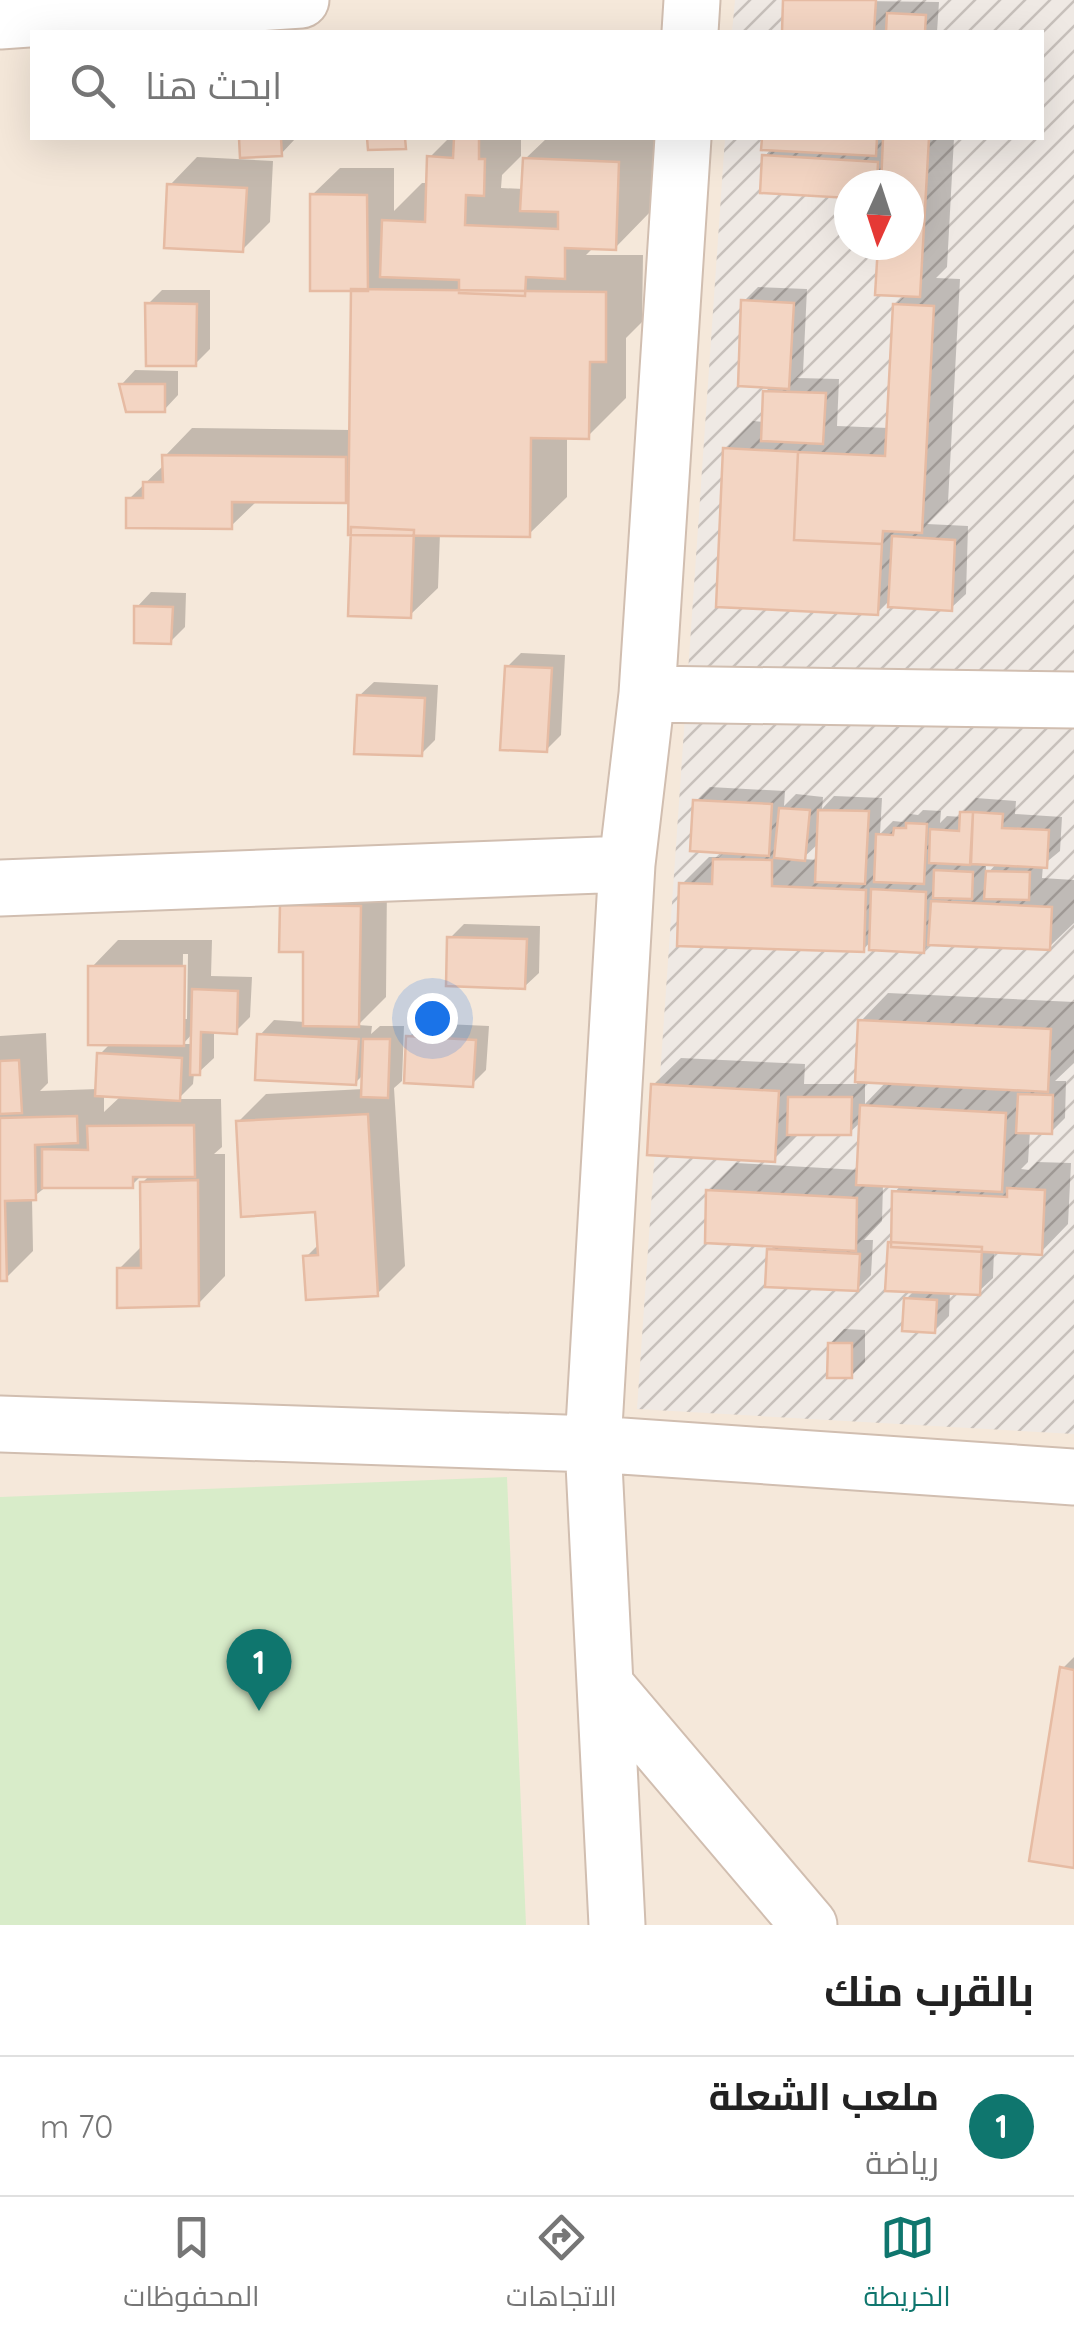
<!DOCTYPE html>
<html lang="ar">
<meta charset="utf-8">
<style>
:root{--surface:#fff;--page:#f6f6f6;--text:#222;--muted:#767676;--line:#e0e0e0;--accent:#0f766e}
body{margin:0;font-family:Quicksand,Cairo,sans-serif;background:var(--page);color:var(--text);direction:rtl}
.compass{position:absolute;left:834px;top:170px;width:90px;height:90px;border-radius:50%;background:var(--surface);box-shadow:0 10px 40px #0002;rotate:183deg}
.you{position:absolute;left:432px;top:1018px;width:35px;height:35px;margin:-25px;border:8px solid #fff;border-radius:50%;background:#1a73e8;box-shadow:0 0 0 15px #1a73e833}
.badge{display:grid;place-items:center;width:65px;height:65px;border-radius:50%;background:var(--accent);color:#fff;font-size:32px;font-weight:700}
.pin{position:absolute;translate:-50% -82px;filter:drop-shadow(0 2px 5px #0008)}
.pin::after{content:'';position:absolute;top:52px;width:35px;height:30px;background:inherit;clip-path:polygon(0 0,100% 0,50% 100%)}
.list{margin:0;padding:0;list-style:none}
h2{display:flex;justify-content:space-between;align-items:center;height:130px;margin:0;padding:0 40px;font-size:42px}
h2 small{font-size:32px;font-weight:400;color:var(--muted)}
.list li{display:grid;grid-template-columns:65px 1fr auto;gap:30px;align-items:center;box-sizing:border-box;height:140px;padding:0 40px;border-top:2px solid var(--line)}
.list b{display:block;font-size:38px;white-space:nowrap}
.list p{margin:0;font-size:32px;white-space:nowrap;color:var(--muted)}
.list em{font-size:32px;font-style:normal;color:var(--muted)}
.icon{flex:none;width:55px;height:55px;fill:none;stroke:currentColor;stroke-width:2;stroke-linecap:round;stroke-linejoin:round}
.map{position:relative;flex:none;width:1074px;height:1925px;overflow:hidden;direction:ltr}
.search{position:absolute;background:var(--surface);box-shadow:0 10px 40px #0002;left:30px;right:30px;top:30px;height:110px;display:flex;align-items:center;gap:25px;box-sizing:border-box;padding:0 35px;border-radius:0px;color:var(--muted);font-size:38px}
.sheet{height:270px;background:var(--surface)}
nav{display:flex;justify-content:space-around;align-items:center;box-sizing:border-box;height:140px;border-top:2px solid var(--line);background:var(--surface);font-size:28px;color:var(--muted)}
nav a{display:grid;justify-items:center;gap:5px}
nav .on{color:var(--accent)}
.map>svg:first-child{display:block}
</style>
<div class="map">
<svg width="1074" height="1925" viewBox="0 0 1074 1925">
<defs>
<pattern id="industrial-furrows" width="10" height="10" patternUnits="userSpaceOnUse" patternTransform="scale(2.5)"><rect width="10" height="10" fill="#efe9e4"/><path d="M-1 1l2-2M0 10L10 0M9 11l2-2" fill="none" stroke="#c7c0bb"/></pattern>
</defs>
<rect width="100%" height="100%" fill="#fdf6ec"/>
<!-- residential -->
<path fill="#f5e8da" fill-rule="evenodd" d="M 0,0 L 1074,0 L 1074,1925 L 0,1925 ZM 32,32 L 1042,32 L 1042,138 L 32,138 ZM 849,185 L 909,185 L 909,245 L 849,245 Z"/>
<!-- industrial -->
<path fill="url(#industrial-furrows)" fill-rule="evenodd" d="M 735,0 L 1074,0 L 1074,1434 L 637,1409 L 725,138 L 1042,138 L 1042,32 L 732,32 ZM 849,185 L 909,185 L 909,245 L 849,245 Z"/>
<!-- green -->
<path fill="#d8ecc9" d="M 507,1477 L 526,1925 L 0,1925 L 0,1497 Z"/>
<!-- shadow -->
<path fill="#0003" fill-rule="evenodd" d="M 786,0 L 939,2 L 937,32 L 781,32 L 784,29 Z
M 242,138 L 295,138 L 295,139 L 281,154 L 242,156 L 242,159 Z
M 449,138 L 521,138 L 521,156 L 502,175 L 501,188 L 524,189 L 525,159 L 547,138 L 655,138 L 652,210 L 615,248 L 594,247 L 586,255 L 643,255 L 642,322 L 626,338 L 626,398 L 588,436 L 567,436 L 567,497 L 529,534 L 440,533 L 438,588 L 410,615 L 351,494 L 345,501 L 258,500 L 231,526 L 129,499 L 165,464 L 165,456 L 192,428 L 352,430 L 353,287 L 312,195 L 340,168 L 394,168 L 394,211 L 422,183 L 429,183 L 430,157 Z
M 764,138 L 954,138 L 947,267 L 936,278 L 960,279 L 948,502 L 927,524 L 968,526 L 966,594 L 951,608 L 891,599 L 877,613 L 726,449 L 753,421 L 764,422 L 765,392 L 772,385 L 744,301 L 758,287 L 807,289 L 803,372 L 797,378 L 839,379 L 837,426 L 889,428 L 895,305 L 906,294 L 880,245 L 909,245 L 909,185 L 849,185 L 849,195 L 764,157 L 772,148 L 763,148 Z
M 197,157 L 273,161 L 270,222 L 242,250 L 170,185 Z
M 162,290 L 210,290 L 210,349 L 195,364 L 148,304 Z
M 135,370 L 178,371 L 178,395 L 164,410 L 122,384 Z
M 151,592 L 186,593 L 185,627 L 170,642 L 137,607 Z
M 521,653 L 565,655 L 561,735 L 546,750 L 507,667 Z
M 374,682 L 438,685 L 435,740 L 421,754 L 359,696 Z
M 710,787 L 785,791 L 784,806 L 796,794 L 823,797 L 822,809 L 834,796 L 882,798 L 880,834 L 893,821 L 903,822 L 910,814 L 918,815 L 923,810 L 941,811 L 940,823 L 947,816 L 962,817 L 962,813 L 976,798 L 1016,801 L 1015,814 L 1062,817 L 1060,851 L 1043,865 L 1042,878 L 1074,880 L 1074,923 L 1049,947 L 931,942 L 923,951 L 872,940 L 863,950 L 682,884 L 709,857 L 719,857 L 725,851 L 696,801 ZM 819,843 L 818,860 L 802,859 ZM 986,863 L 997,863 L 986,875 Z
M 310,879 L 387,880 L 386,997 L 358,1025 L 372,1026 L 371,1034 L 380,1026 L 404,1026 L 402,1081 L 394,1088 L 405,1266 L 377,1294 L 306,1257 L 320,1243 L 317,1210 L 238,1122 L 266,1094 L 364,1089 L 364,1074 L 355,1083 L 260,1035 L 274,1020 L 305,1022 L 306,949 L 282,906 Z
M 464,924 L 540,926 L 539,973 L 524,987 L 450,938 Z
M 118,940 L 212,940 L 211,976 L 252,977 L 250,1017 L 236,1031 L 214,1030 L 214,1058 L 199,1072 L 194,1073 L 193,1084 L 178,1099 L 221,1099 L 222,1147 L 214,1154 L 225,1154 L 225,1276 L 198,1304 L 119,1269 L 143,1245 L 142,1183 L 151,1174 L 143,1174 L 132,1185 L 47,1186 L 32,1198 L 33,1251 L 5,1279 L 0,1279 L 0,1036 L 46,1033 L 48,1083 L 40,1091 L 98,1089 L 100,1054 L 111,1043 L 91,968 ZM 183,954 L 188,954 L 187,1019 L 182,1019 ZM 193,1033 L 193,1044 L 183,1044 ZM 104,1094 L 122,1095 L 104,1112 Z
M 888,993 L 1074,1002 L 1074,1063 L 1055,1081 L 1066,1081 L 1065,1118 L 1051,1132 L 1030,1131 L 1028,1162 L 1021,1169 L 1029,1170 L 1037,1162 L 1071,1163 L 1068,1224 L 1041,1252 L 994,1250 L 993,1278 L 978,1292 L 950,1291 L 949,1316 L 934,1331 L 906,1299 L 916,1289 L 893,1244 L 895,1192 L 902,1184 L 883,1184 L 882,1221 L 864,1240 L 873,1240 L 871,1275 L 857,1289 L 770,1250 L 775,1245 L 709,1191 L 736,1163 L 859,1170 L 862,1121 L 850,1132 L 801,1132 L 774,1159 L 653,1085 L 681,1058 L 805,1064 L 804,1084 L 857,1084 L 861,1021 ZM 865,1080 L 887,1081 L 865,1104 Z
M 423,1023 L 489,1026 L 486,1070 L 472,1084 L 409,1037 Z
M 844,1329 L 865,1330 L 865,1362 L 851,1376 L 830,1344 Z
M 1074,1657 L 1074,1866 L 1062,1669 Z"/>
<!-- building -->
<path fill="#f3d5c3" stroke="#e6bba3" stroke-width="2.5" d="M 783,0 L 876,0 L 874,32 L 782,32 Z
M 887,13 L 926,15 L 925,32 L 886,32 Z
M 239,138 L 281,138 L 282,156 L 240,158 Z
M 367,138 L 405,138 L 406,149 L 368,150 Z
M 454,138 L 479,138 L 479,159 L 485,159 L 484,196 L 466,195 L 465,225 L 558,229 L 558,212 L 520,211 L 523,158 L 619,162 L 616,250 L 565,248 L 565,279 L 526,277 L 525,296 L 459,293 L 459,280 L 380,277 L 382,220 L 425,222 L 427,156 L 453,158 Z
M 762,138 L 877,138 L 876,156 L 761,150 Z
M 883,138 L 929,138 L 920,297 L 875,295 L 878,245 L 909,245 L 909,185 L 881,185 Z
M 762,155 L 878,162 L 877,185 L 849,185 L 849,198 L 760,193 Z
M 167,184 L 247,188 L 243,252 L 164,248 Z
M 310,194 L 367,195 L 368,291 L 310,291 Z
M 351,289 L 606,292 L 606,362 L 590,362 L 589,439 L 531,438 L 530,537 L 348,535 Z
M 741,300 L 794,303 L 789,389 L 738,386 Z
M 145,303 L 197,304 L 196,366 L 146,366 Z
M 893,304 L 934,306 L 922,533 L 883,531 L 882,544 L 794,540 L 798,452 L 885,456 Z
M 119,384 L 165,384 L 165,412 L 126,412 Z
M 763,391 L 826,393 L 823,444 L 761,441 Z
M 723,448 L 798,452 L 794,540 L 882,544 L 878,615 L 716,607 Z
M 162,455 L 346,457 L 346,503 L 232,502 L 232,529 L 126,528 L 126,498 L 143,498 L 143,482 L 163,482 Z
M 351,527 L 414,530 L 411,618 L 348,616 Z
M 892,536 L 955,540 L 952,611 L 888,607 Z
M 134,606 L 173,607 L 171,644 L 134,643 Z
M 505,666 L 552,668 L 547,752 L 500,750 Z
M 357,695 L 425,698 L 422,756 L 354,754 Z
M 693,800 L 772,804 L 769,856 L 690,851 Z
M 779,808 L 810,810 L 805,861 L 774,858 Z
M 818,810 L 869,811 L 865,884 L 815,882 Z
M 960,812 L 973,812 L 970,865 L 929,863 L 930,829 L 959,831 Z
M 973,812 L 1003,814 L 1002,828 L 1049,830 L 1047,868 L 971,864 Z
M 906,823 L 927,824 L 924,884 L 874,882 L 876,834 L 893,835 L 894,828 L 906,828 Z
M 713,859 L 772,860 L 772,886 L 866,890 L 864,952 L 677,946 L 679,883 L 712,884 Z
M 934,870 L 973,872 L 972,899 L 933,898 Z
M 986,871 L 1030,872 L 1029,900 L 984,899 Z
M 871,889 L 926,892 L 924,953 L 869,950 Z
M 931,901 L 1052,907 L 1050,950 L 928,945 Z
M 280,905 L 361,906 L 359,1027 L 303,1026 L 303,952 L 279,952 Z
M 447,937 L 527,939 L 525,989 L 446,986 Z
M 88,966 L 185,966 L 184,1046 L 88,1045 Z
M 192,989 L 238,991 L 237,1034 L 201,1032 L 200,1075 L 190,1075 Z
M 858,1020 L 1051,1029 L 1048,1092 L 855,1082 Z
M 257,1034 L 359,1039 L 356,1085 L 255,1080 Z
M 406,1036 L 476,1040 L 473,1087 L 404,1083 Z
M 363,1039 L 390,1039 L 388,1098 L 361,1097 Z
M 97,1053 L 182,1058 L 180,1101 L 95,1096 Z
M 19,1060 L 22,1113 L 0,1114 L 0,1061 Z
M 651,1084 L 779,1091 L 775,1162 L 647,1155 Z
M 1018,1094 L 1053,1095 L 1052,1134 L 1016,1133 Z
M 788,1097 L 852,1097 L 851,1135 L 787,1135 Z
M 860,1105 L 1006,1113 L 1002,1192 L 856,1185 Z
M 368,1114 L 378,1296 L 306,1300 L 303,1256 L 318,1255 L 315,1212 L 241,1217 L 236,1121 Z
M 77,1116 L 78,1143 L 35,1145 L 36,1200 L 5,1201 L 7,1281 L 0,1281 L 0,1118 Z
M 194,1125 L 195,1177 L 133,1177 L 133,1188 L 42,1188 L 42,1149 L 88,1150 L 87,1126 Z
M 198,1180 L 199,1306 L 117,1308 L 117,1268 L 141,1268 L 140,1182 Z
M 1007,1188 L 1045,1190 L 1042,1255 L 891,1247 L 892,1191 L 1007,1197 Z
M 706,1190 L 857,1198 L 856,1251 L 705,1243 Z
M 888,1242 L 982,1247 L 980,1295 L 885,1291 Z
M 767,1249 L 860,1254 L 858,1291 L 765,1287 Z
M 904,1298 L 937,1300 L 935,1333 L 902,1331 Z
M 828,1343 L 852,1343 L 852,1378 L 827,1378 Z
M 1060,1667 L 1074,1670 L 1074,1868 L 1029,1861 Z"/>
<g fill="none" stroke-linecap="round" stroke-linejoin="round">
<defs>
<path id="minor" d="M 0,21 L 301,0
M 690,32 L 692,0
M 647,694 L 1074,700
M 0,888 L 627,864
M 0,1424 L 593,1444 L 1074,1477
M 606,1686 L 809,1925
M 617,1925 L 593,1444 L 627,864 L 647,694 L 683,138"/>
</defs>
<!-- minor casing -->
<use href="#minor" stroke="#d1beb0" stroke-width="59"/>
<!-- minor -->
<use href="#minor" stroke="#fff" stroke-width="55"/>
</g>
</svg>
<svg class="compass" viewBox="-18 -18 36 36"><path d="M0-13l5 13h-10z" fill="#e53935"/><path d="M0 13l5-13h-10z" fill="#767676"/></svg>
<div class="you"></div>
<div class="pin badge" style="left:259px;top:1711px">1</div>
<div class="search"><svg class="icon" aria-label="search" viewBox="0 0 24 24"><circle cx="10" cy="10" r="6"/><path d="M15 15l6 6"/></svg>ابحث هنا</div>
</div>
<section class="sheet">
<h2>بالقرب منك<small></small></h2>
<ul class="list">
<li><span class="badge">1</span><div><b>ملعب الشعلة</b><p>رياضة</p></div><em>70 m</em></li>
</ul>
</section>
<nav>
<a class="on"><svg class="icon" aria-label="map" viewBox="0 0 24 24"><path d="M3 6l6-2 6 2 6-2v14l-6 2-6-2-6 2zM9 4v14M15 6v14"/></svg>الخريطة</a>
<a><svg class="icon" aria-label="directions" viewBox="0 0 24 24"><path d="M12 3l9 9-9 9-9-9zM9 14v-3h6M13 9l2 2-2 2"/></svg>الاتجاهات</a>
<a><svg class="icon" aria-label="saved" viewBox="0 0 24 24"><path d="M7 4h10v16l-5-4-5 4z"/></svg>المحفوظات</a>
</nav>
